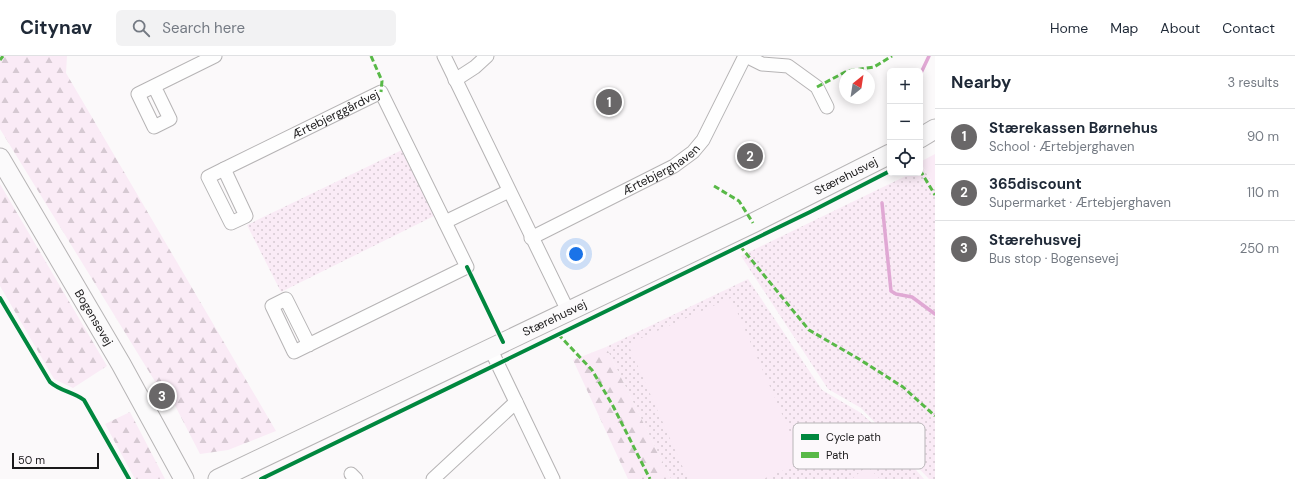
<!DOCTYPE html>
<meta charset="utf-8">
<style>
:root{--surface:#fff;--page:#f2f2f3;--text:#1f2937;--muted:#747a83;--line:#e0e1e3;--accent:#696768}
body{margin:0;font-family:"DM Sans",sans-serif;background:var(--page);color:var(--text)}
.controls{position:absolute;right:12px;top:12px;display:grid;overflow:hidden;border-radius:6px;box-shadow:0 2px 10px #0003}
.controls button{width:36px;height:36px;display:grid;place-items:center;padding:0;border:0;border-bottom:1px solid var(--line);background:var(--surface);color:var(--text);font:20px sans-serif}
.compass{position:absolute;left:839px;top:12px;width:36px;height:36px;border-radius:50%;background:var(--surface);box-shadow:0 2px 10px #0003;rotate:30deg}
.scale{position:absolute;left:12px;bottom:10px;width:87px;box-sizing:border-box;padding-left:4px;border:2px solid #1a191a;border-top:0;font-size:11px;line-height:14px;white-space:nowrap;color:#1a191a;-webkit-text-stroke:3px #fcf8fb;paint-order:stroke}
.you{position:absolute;left:576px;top:198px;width:14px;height:14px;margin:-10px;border:3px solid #fff;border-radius:50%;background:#1a73e8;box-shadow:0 0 0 6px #1a73e833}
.badge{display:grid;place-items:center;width:26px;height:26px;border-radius:50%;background:var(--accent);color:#fff;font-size:13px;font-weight:700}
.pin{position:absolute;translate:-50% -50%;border:2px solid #fff;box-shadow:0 1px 4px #0006}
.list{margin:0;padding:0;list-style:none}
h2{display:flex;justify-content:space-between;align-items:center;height:52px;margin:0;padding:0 16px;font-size:17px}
h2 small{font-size:13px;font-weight:400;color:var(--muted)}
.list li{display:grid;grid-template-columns:26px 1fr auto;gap:12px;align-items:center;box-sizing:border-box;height:56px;padding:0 16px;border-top:1px solid var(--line)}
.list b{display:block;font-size:15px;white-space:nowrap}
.list p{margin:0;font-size:13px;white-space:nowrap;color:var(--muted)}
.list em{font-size:13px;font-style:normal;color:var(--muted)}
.icon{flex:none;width:22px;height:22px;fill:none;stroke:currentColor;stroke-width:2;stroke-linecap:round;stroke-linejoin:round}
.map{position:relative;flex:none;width:935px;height:423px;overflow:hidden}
header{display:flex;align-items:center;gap:24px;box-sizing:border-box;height:56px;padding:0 20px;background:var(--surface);border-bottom:1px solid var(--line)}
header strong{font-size:19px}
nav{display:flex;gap:22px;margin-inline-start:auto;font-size:14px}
.search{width:280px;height:36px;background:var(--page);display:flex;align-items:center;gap:10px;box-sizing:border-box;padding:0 14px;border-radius:6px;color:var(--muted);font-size:15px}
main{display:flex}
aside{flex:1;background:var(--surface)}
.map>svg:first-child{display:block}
</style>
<header>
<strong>Citynav</strong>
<div class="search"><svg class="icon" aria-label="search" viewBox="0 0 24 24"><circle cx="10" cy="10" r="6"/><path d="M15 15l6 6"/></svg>Search here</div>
<nav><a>Home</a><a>Map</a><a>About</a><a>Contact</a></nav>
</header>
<main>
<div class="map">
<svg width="935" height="423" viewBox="0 0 935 423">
<defs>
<pattern id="grass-dots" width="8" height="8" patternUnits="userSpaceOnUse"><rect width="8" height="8" fill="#faebf6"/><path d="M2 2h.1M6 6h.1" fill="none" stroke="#d6c9d2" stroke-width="1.8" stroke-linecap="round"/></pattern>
<pattern id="forest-firs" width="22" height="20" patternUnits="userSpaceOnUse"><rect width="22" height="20" fill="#faebf6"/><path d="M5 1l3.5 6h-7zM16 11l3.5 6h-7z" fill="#d6c9d2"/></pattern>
</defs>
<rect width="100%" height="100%" fill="#fbf9fa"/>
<!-- grass -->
<path fill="url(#grass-dots)" d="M 404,93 L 436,159 L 281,236 L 247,169 Z
M 923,112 L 935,131 L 935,423 L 929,423 L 861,352 L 828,333 L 741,200 L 912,117 L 920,117 L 920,113 Z
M 748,223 L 822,334 L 861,357 L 885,379 L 924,423 L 671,423 L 606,291 Z"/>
<!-- forest -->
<path fill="url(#forest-firs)" d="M 0,0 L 67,0 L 66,17 L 276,375 L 228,394 L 200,398 L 167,334 L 159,332 L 0,73 Z
M 0,128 L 107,310 L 73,332 L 54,323 L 0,230 Z
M 606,291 L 671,423 L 628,423 L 573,304 Z
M 130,356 L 165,423 L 135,423 L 105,368 Z"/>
<!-- garden -->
<path fill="#faebf6" d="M 935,98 L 935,131 L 920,106 Z
M 731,242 L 803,406 L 763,423 L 688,423 L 628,288 Z
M 867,410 L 880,423 L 852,423 Z"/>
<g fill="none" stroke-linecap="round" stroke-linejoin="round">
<!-- stream -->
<path stroke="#e0a8d4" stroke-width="3.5" d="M 920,19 L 929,0
M 882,147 L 891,235 L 896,238 L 912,241 L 935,258"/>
<defs>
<g id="street">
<path d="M 444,0 L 568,255"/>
<path d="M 746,0 L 762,8 L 788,10 L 817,31 L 827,51"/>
<path d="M 455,24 L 475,11 L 487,0"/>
<path d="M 154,30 L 170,63 L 154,71 L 138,38 L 215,0"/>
<path id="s1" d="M 224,113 L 381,36 L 467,211 L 294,296 L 272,250 L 286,243 L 309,289"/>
<path d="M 224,113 L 246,160 L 231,167 L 208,121 Z"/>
<path d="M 445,166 L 509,135"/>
<path id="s2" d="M 531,182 L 674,110 L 693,96 L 703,84 L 745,0"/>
<path d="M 490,292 L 553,423"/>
<path d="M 351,418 L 356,423"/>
<path d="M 433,423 L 516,346"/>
</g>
<g id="secondary">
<path d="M 920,82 L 935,73"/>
<path id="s3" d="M 0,102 L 121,308 L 184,423"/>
<path id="s4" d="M 218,423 L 753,167 L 890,98"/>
</g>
</defs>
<!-- street casing -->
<use href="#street" stroke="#b6b4b5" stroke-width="15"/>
<!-- secondary casing -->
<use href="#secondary" stroke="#b6b4b5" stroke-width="21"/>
<!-- street -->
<use href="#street" stroke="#fefefe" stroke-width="13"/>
<!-- secondary -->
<use href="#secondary" stroke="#fbfafb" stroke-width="19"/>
<!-- quiet -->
<path stroke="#58b947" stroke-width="3" stroke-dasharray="6 3" stroke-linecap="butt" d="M 371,0 L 382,25 L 381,36
M 0,4 L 3,0
M 817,31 L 847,15 L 874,11 L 892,0
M 920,114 L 935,139
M 714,130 L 739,145 L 753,167
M 740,190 L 809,274 L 859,303 L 903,331 L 935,360
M 558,278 L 592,314 L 613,350 L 650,423"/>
<defs>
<path id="cycleway" d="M 467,211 L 503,286
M 0,242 L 50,326 C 60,335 73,336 84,344 L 129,423
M 261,423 L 810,156 L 890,115"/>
</defs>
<!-- cycleway casing -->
<use href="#cycleway" stroke="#fcf8fb" stroke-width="6"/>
<!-- cycleway -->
<use href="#cycleway" stroke="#00873e" stroke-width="4"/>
</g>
<g text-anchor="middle" stroke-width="3" stroke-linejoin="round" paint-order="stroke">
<!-- street labels -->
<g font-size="12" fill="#1a191a" stroke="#fcf8fb">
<text dy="4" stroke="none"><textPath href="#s1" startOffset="124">Ærtebjerggårdvej</textPath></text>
<text dy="4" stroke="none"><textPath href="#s2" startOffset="147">Ærtebjerghaven</textPath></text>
<text dy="4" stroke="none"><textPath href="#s4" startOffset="697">Stærehusvej</textPath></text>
<text dy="4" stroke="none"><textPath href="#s3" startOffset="185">Bogensevej</textPath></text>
<text dy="4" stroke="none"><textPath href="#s4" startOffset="373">Stærehusvej</textPath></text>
</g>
</g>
<!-- legend -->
<rect x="793" y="367" width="132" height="46" rx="6" fill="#fcf8fb" stroke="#b8b5b8" stroke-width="1"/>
<rect x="801" y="378" width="18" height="6" fill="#00873e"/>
<rect x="801" y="396" width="18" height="6" fill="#58b947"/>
<g font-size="11" fill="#1a191a">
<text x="826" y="385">Cycle path</text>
<text x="826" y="403">Path</text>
</g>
</svg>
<div class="controls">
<button>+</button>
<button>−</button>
<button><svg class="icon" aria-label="locate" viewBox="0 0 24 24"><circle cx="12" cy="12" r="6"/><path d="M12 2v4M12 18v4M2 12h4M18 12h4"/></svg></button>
</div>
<svg class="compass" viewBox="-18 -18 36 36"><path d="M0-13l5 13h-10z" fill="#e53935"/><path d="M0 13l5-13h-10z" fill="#747a83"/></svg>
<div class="scale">50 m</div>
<div class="you"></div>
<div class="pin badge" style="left:609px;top:46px">1</div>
<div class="pin badge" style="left:750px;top:100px">2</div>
<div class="pin badge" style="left:162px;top:340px">3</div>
</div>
<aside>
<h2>Nearby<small>3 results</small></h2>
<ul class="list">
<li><span class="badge">1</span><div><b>Stærekassen Børnehus</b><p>School · Ærtebjerghaven</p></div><em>90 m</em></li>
<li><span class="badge">2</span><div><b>365discount</b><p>Supermarket · Ærtebjerghaven</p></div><em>110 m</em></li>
<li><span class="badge">3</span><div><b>Stærehusvej</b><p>Bus stop · Bogensevej</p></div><em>250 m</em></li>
</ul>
</aside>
</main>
